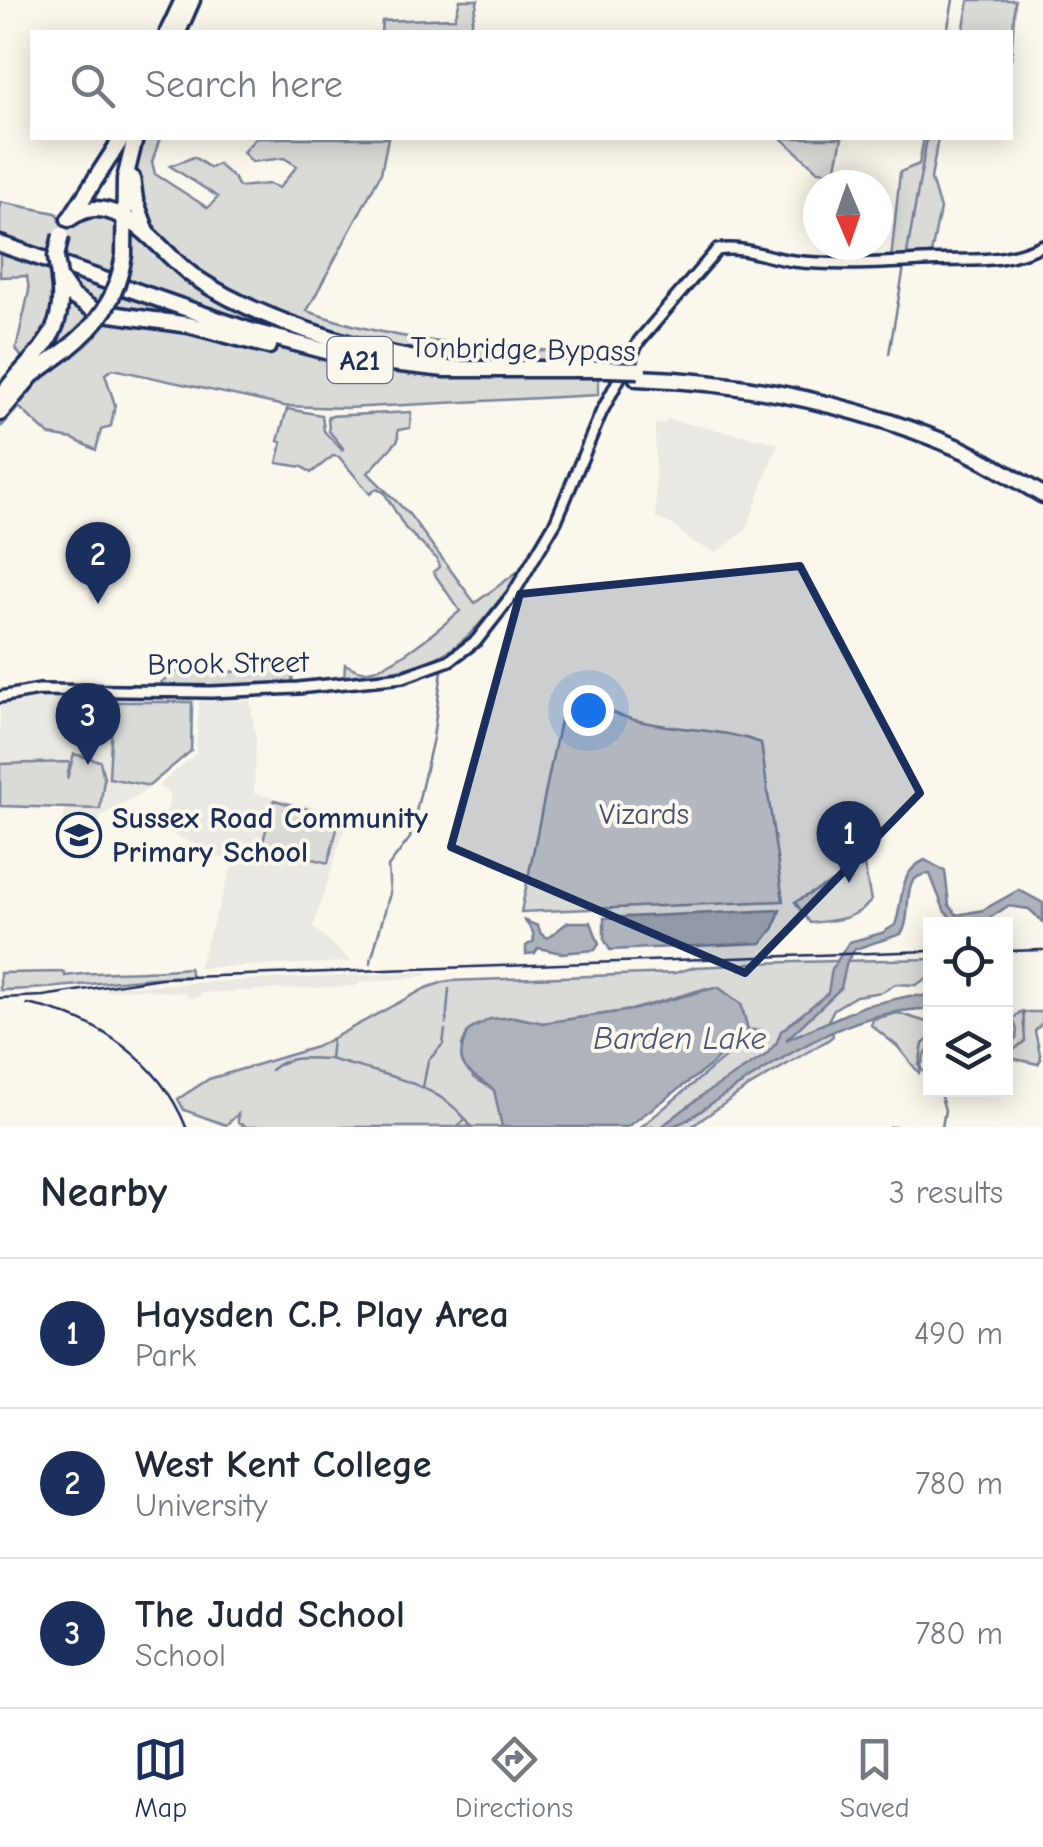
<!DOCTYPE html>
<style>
:root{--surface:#fff;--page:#f2f2f3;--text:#1f2937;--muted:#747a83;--line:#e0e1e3;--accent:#1b2f5e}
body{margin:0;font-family:"Comic Neue",sans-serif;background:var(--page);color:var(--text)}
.controls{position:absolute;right:30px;bottom:30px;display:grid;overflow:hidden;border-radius:0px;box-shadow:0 5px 25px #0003}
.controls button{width:90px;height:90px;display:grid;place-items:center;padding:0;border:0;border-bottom:2px solid var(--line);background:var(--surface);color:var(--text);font:50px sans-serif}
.compass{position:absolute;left:803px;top:170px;width:90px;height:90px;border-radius:50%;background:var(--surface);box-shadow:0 5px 25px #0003;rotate:178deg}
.you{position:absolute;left:588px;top:710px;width:35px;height:35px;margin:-25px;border:8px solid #fff;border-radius:50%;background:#1a73e8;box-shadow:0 0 0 15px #1a73e833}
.badge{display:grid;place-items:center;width:65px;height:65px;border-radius:50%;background:var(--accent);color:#fff;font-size:32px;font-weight:700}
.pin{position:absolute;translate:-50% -82px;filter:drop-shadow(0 2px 5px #0008)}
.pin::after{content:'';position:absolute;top:52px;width:35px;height:30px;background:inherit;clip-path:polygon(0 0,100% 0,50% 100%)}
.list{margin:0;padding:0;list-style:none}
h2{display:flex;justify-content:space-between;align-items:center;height:130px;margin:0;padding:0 40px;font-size:42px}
h2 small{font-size:32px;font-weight:400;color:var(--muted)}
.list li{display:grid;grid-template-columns:65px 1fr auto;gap:30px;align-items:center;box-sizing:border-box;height:150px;padding:0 40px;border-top:2px solid var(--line)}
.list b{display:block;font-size:38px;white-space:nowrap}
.list p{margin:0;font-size:32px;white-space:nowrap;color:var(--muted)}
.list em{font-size:32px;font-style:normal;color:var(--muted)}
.icon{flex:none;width:55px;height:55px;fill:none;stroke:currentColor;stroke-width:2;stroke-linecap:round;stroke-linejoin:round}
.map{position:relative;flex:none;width:1043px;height:1127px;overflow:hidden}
.search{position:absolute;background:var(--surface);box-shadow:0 5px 25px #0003;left:30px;right:30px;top:30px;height:110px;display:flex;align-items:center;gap:25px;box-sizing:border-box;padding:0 35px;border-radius:0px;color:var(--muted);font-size:38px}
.sheet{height:580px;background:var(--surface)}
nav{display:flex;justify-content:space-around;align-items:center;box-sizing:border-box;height:140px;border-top:2px solid var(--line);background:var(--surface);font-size:28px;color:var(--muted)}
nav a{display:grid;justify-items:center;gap:5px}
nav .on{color:var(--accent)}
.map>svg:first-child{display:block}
</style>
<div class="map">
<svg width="1043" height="1127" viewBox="0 0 1043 1127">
<rect width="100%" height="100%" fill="#fbf7ec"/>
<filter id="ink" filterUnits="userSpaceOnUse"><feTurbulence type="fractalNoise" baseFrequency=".01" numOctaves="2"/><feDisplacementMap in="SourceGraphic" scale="20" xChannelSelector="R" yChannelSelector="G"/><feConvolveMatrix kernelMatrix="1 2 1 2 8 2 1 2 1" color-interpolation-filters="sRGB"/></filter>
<g filter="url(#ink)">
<!-- built -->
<path fill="#eae8e2" d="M 666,419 L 778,443 L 746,530 L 716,553 L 691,541 L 673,525 L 656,518 L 655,424 L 666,423 Z
M 36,697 L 194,699 L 193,751 L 142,793 L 101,816 L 90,865 L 56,856 L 66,807 L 0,806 L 0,705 Z
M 199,699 L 250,701 L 256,740 L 254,793 L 349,815 L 313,927 L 352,962 L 198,968 L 233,864 L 162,829 L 171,794 L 158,786 L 196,754 Z
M 428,972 L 428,975 L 411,978 L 360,982 L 356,986 L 200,993 L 200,997 L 188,998 L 186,993 L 138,989 L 106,991 L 106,987 Z"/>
<!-- green -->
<path fill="#dadad7" stroke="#7a849a" stroke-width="2.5" d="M 460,0 L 478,0 L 469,32 L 381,32 L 382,21 L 455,18 Z
M 969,0 L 1015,0 L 1011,61 L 1010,32 L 963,32 Z
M 139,138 L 160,138 L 152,162 L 155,174 L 208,208 L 218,197 L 170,166 L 194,157 L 210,168 L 218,164 L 234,178 L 239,187 L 269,184 L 279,188 L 297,166 L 284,158 L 252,162 L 243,152 L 256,138 L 388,138 L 381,173 L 307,311 C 403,345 498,350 599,352 L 598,395 L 347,408 L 284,406 L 113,369 L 105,374 L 115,405 L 111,426 L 101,430 L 96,450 L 73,439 L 49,435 L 19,407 L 1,427 L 13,400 L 55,362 L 44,355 L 22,358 L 16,349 L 29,291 L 27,276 L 0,277 L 0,202 L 56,213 L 70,228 L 87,216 L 101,214 L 117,225 L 128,224 L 135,227 L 133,170 Z
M 781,138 L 842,138 L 835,172 L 818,171 Z
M 924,138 L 938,138 L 931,179 L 940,209 L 930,259 L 891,260 L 900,172 L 919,164 Z
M 287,409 L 322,415 L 324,431 L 342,450 L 343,448 L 329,431 L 328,416 L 411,412 L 410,428 L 398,430 L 398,440 L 368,473 L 409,514 L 475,603 L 520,570 L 519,575 C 456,657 447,664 344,679 L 345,664 C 353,668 359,672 368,671 C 392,669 441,627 460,611 L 433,572 L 439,567 L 437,559 L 405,528 L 384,492 L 376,489 L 370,494 L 339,457 L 333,456 L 311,473 L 303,467 L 277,463 L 282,443 L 278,441 Z
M 287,663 L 293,667 L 292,685 L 166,687 L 161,682 L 180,670 L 231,672 Z
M 564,701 C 590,702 613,715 639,721 C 679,731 722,728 761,743 L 783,901 L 521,912 Z
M 118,702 L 192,702 L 191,751 L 149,786 L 109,778 L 112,719 L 117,718 Z
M 74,754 L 100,761 L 104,779 L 100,809 L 0,806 L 0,764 L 70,762 L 67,779 Z
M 274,800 L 340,818 L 328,863 L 262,845 Z
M 864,865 L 871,901 C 854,921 834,920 810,923 L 795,902 Z
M 930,959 L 930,976 L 916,985 L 896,984 L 882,992 L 856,996 L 834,1009 L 829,1019 L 833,1036 L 828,1040 L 745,1089 L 691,1127 L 641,1127 L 758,1030 L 748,1030 L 741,1004 L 706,988 L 632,1010 L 543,1023 L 514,1017 L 477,1025 L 468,1032 L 462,1045 L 473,1077 L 494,1090 L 498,1099 L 502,1127 L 247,1127 L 238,1123 L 238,1114 L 226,1125 L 184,1110 L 178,1099 L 209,1079 L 316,1047 L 426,988 L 447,981 L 675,973 L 695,967 L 737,965 L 740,969 L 742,965 L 749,963 Z
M 189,968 L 192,976 C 127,977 64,990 0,990 L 0,973 L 64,972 L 65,976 C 107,970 147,973 189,968 Z
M 1020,1012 L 1043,1012 L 1043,1022 L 1035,1031 L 1041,1059 L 1038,1064 L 1006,1057 L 1006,1044 L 1016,1039 L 1017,1030 L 1013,1019 Z
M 898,1013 L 930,1023 L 930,1049 L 925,1053 L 919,1073 L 897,1046 L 871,1025 L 873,1019 Z"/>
<!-- water -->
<path fill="#afb3bb" stroke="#747e96" stroke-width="2.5" d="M 925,860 L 945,871 L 949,905 L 957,915 L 983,910 L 1019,890 L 1043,903 L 1043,922 L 1029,909 L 1008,906 L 980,924 L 970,920 L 966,924 L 959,924 L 945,912 L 930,874 C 897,874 915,914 901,934 L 855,949 L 847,961 L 841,988 L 786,1040 L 864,1006 L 909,996 L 930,996 L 930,1009 C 850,1009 786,1056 721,1097 C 700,1110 686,1127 661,1127 L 704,1094 L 766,1055 L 777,1042 L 781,1031 L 828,993 L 832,969 L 849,942 L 882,933 L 895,925 C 904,902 897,872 925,860 Z
M 780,910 L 774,928 L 762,943 L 610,950 L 604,939 L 604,918 Z
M 525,921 L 538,926 L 541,934 L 548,938 L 568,922 L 591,922 L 599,944 L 595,950 L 561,953 L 538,948 L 535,953 L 526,954 L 526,946 L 534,941 L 533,932 Z
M 718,987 L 741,1004 L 748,1030 L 710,1066 L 627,1127 L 502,1127 L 494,1090 C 468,1070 451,1068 468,1031 L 490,1019 L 514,1017 L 543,1023 L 632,1010 Z"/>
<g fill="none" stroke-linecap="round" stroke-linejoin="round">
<!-- stream -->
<path stroke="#747e96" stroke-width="2.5" d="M 947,32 L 953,0
M 906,259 L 927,138
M 889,354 L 904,267
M 370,964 L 390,893 L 388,867 L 410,838 L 433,738 L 442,670
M 446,1024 L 449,989
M 930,1038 L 923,1044 L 919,1066 L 930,1080
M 332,1039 L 330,1059 C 378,1074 443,1082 471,1127
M 1006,1050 L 1015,1049 L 1025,1041 L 1023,1011
M 271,1070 C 290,1054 307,1059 330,1059
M 423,1087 L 428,1061 L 443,1044 L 445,1030
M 939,1090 L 945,1110 L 942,1127
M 457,1127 L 466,1119
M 890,1127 L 897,1127"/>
<defs>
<path id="secondary" d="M 0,697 L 39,690 L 211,692 L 298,688 L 403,677 L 450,660 L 477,640 L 513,594 L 556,521 L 601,413 L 639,341 L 717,250 C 742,245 768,258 793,261 C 836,266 880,263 923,261 C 971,258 996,266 1043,245"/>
<path id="highway" d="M 168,32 L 183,0
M 178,32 L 192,0
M 132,178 L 135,200 L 146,229
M 71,217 L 122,138
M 69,219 C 86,207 100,206 119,215 C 149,228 169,260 196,278 C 254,317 351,348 420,360
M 0,244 L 254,332 L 356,359 L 445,369 L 608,369
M 124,255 L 125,179 L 135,138
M 59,277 L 72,296 L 97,312 L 189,325 L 269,346
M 637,378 C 750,382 859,405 963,450 C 990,463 1017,480 1043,495
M 0,398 C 29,355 68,342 59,280
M 0,413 L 32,375 L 66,350"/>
</defs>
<!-- secondary casing -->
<use href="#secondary" stroke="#1b2f5e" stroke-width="16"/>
<!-- highway casing -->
<use href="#highway" stroke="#1b2f5e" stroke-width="21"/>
<!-- secondary -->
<use href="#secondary" stroke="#fbf7ec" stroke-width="9"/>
<!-- highway -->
<use href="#highway" stroke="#fbf7ec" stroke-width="14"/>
<!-- rail -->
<path stroke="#1b2f5e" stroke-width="2.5" d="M 1006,951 L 1043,950
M 0,998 L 43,996 L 161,978 L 930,951
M 27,1004 C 95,1016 160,1061 186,1127"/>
<defs>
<path id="highway-bridge" d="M 59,277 L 56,257 L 61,235
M 66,350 C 100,323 117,298 124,255
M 608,369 L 639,370"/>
</defs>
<!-- highway-bridge casing -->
<use href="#highway-bridge" stroke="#1b2f5e" stroke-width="21" stroke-linecap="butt"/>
<!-- highway-bridge -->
<use href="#highway-bridge" stroke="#fbf7ec" stroke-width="14"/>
</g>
</g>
<!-- marked area -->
<path fill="#1b2f5e" fill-opacity="0.2" stroke="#1b2f5e" stroke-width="8" stroke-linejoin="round" d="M 800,566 L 920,793 L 745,973 L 451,847 L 520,594 Z"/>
<!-- icons -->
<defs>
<symbol id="school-ring" viewBox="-11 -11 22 22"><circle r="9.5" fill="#fbf7ec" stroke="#1b2f5e" stroke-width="1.5"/><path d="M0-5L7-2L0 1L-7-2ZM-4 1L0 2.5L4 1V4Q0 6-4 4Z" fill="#1b2f5e"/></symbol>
</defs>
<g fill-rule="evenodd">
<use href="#school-ring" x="54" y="810" width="50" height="50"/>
</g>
<g text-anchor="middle" stroke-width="8" stroke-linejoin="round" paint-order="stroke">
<!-- shield labels -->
<rect fill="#fbf7ec" stroke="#5e6b89" stroke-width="2.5" x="327.5" y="337" width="65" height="46" rx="8"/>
<g font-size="28" font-weight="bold" fill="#1b2f5e">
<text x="360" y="370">A21</text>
</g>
<!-- street labels -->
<g font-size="30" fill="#1b2f5e" stroke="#fbf7ec">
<text transform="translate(523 349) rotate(1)" y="10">Tonbridge Bypass</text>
<text transform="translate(228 663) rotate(-1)" y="10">Brook Street</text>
</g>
<!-- park labels -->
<g font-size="30" fill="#415176" stroke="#fbf7ec">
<text x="644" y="824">Vizards</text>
</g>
<!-- poi labels -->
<g font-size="30" font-weight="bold" fill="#1b2f5e" stroke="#fbf7ec" text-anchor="start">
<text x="112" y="828">Sussex Road Community<tspan x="112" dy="34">Primary School</tspan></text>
</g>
<!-- water labels -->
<g font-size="32" font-style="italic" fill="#47577a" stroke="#fbf7ec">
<text x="680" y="1049">Barden Lake</text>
</g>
</g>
</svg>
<div class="controls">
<button><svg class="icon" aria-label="locate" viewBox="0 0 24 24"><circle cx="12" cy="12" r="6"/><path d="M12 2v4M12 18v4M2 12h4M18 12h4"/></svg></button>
<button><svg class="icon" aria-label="layers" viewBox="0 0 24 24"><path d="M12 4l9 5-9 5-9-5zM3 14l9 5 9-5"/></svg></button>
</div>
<svg class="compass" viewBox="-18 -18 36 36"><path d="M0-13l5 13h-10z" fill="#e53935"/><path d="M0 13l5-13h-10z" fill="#747a83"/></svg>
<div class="you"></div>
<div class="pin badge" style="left:849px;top:883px">1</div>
<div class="pin badge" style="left:98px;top:604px">2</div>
<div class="pin badge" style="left:88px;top:765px">3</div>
<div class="search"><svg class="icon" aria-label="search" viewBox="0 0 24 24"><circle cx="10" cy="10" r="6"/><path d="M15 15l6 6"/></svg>Search here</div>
</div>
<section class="sheet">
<h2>Nearby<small>3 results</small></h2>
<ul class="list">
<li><span class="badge">1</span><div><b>Haysden C.P. Play Area</b><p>Park</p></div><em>490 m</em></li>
<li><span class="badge">2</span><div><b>West Kent College</b><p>University</p></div><em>780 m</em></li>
<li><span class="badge">3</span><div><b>The Judd School</b><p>School</p></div><em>780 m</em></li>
</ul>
</section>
<nav>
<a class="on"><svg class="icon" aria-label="map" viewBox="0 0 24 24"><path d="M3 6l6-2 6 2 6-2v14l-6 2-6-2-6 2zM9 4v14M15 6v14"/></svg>Map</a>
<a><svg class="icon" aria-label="directions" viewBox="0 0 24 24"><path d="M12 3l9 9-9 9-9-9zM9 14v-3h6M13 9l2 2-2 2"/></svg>Directions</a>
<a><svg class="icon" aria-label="saved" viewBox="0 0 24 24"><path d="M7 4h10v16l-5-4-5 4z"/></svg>Saved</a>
</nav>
